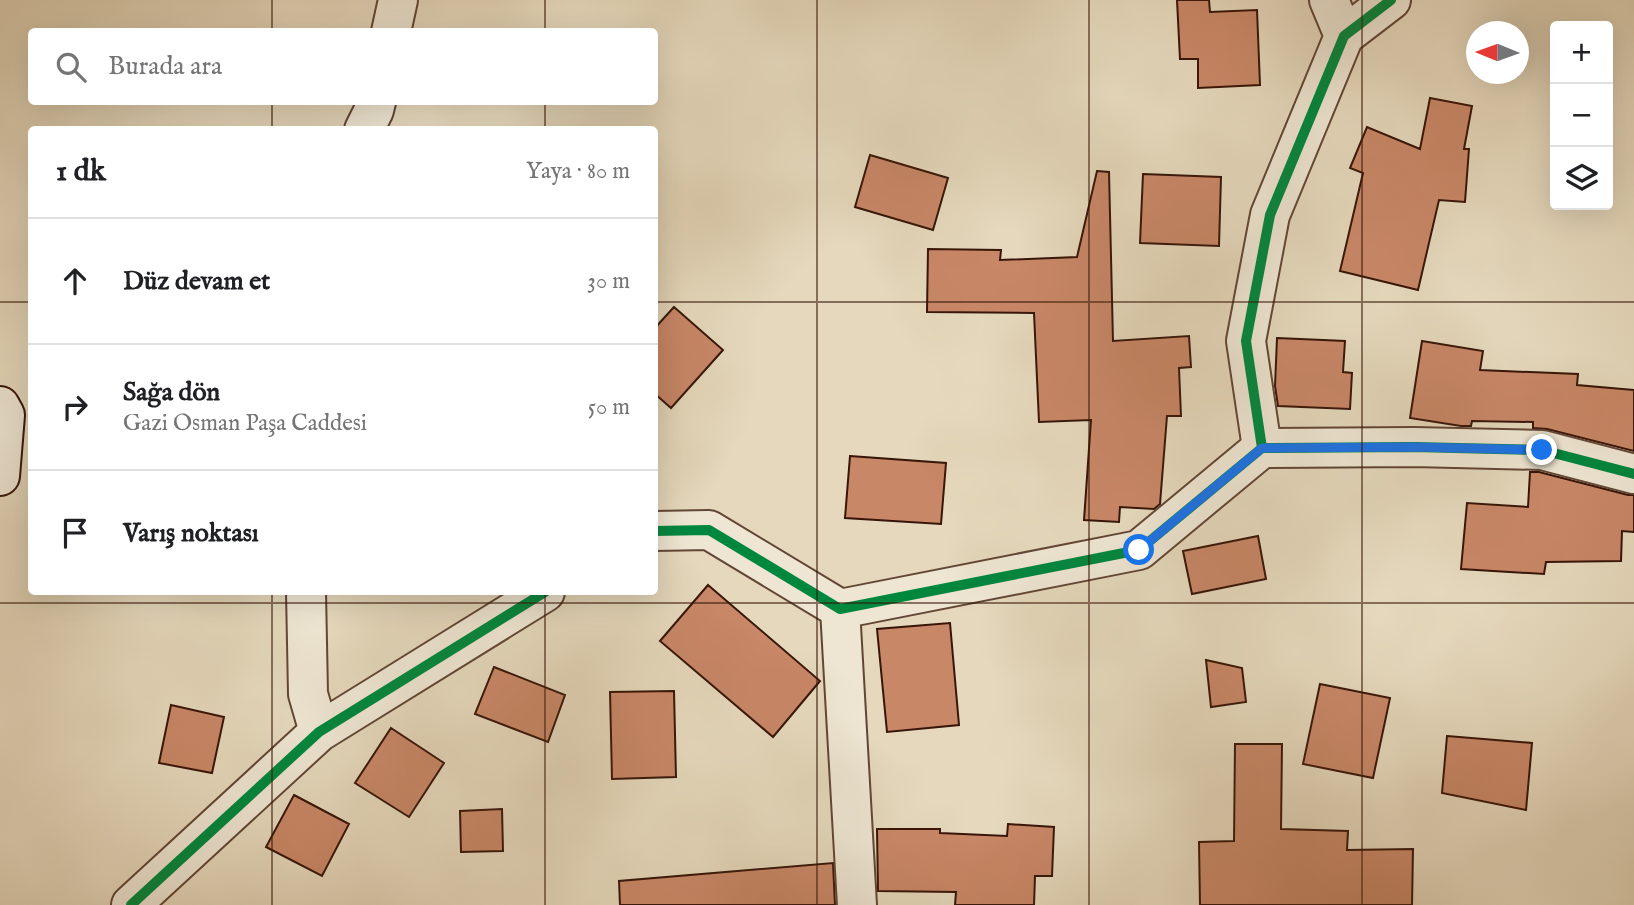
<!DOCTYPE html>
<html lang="tr">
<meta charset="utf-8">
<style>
:root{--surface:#fff;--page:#f6f6f6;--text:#202124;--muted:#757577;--line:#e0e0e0}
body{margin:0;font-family:"IM FELL English",serif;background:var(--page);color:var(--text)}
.controls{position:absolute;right:21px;top:21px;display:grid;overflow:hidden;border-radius:7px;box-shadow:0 7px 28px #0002}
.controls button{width:63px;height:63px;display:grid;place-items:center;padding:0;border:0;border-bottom:2px solid var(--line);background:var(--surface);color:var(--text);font:35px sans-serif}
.compass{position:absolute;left:1466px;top:21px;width:63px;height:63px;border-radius:50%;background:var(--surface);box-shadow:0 7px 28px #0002;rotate:271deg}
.stop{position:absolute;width:21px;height:21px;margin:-16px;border:5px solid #1a73e8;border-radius:50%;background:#fff}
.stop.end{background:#1a73e8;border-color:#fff;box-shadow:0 2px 7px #0008}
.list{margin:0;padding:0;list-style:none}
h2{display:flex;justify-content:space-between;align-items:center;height:91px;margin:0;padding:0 28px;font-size:30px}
h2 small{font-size:23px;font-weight:400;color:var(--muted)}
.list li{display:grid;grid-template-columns:46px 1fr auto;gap:21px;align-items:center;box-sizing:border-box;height:126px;padding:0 28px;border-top:2px solid var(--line)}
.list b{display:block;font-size:26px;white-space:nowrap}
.list p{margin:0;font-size:23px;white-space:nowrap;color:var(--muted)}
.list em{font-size:23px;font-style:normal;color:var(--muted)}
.icon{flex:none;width:38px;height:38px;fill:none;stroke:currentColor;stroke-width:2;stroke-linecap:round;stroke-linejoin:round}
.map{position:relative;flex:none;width:1634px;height:905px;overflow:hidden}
.search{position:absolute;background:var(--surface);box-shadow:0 7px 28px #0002;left:28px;top:28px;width:630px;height:77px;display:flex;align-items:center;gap:18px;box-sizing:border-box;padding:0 24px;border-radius:7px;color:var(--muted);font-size:26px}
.panel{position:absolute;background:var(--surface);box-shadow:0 7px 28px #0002;left:28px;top:126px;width:630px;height:469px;border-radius:7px}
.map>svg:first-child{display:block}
</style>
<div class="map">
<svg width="1634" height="905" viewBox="0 0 1634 905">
<rect width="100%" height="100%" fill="#e5d8bc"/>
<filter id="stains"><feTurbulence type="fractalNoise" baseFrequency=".00286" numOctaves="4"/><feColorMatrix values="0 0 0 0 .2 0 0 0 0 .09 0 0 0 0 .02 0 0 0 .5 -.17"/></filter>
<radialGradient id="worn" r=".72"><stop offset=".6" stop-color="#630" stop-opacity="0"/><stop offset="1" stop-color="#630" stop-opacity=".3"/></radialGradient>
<!-- building -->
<path fill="#c88767" stroke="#371508" stroke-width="2" d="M 1177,0 L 1209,0 L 1210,12 L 1257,10 L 1260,85 L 1198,88 L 1198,59 L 1180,59 Z
M 1430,98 L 1472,106 L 1464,149 L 1469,149 L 1465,202 L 1439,200 L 1418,290 L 1340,271 L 1363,173 L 1350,168 L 1367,127 L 1420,149 Z
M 870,155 L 948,178 L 933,230 L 855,207 Z
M 1097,171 L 1109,172 L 1113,341 L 1189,336 L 1191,367 L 1179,368 L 1181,416 L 1167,416 L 1160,504 L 1154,509 L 1120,507 L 1119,522 L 1084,520 L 1091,420 L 1039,422 L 1034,313 L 927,312 L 928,249 L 1001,250 L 1000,260 L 1077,257 Z
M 1143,174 L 1221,177 L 1219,246 L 1140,243 Z
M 674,307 L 723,350 L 671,408 L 654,393 L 654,329 Z
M 1277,338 L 1345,341 L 1343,372 L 1352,373 L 1350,409 L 1278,406 L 1275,386 Z
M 1422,341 L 1483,351 L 1480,370 L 1578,374 L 1577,385 L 1634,390 L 1634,451 L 1547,429 L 1533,428 L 1533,422 L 1472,421 L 1471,426 L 1461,426 L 1410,418 Z
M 850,456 L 946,463 L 941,524 L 845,518 Z
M 1530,472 L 1539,472 L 1628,495 L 1634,495 L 1634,532 L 1622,531 L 1621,561 L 1546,562 L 1544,574 L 1461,569 L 1467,503 L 1528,507 Z
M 1258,536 L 1266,579 L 1192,594 L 1183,551 Z
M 708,585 L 820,681 L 773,737 L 660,641 Z
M 950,623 L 959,725 L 887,732 L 877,629 Z
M 1206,660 L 1242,668 L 1246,702 L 1211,707 Z
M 494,667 L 565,695 L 548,742 L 475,714 Z
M 1320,684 L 1390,698 L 1373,778 L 1303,764 Z
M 674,691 L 676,777 L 612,779 L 610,692 Z
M 171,705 L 224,717 L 212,773 L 159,763 Z
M 391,728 L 444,763 L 409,817 L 355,783 Z
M 1447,736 L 1532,743 L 1526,810 L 1442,793 Z
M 1235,744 L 1282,744 L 1281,829 L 1348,831 L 1347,850 L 1413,849 L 1412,905 L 1200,905 L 1199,842 L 1234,841 Z
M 294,795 L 349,824 L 322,876 L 266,847 Z
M 502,809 L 503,851 L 461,852 L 460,811 Z
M 1008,824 L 1054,827 L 1052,876 L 1035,876 L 1034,905 L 955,905 L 956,892 L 878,891 L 877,829 L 940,829 L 940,833 L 1007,836 Z
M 833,863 L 835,905 L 620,905 L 619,881 Z"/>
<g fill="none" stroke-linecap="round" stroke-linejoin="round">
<defs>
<path id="street" d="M 1329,0 L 1344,36
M 391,32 L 398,0
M 364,130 L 374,110 L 376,102
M 1262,448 L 1246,341 L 1270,215 L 1344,36 L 1391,0
M 1262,448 L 1414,447 L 1542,450 L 1634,474
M 654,531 L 709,530 L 840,609 L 1139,550 L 1262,448
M 306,592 L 308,694 L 319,732
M 840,609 L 857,905
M 131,905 L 319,732 L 545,592"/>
<path id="secondary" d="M 0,406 L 5,415 L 0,476"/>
</defs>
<!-- street casing -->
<use href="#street" stroke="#624635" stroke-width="42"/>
<!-- secondary casing -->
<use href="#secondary" stroke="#371508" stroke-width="42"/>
<!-- street -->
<use href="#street" stroke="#eee6d3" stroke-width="38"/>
<!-- secondary -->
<use href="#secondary" stroke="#eee6d3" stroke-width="38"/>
<defs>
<path id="cycleway" d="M 1262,448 L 1246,341 L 1270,215 L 1344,36 L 1391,0
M 1262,448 L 1414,447 L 1542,450 L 1634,474
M 654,531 L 709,530 L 840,609 L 1139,550 L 1262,448
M 131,905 L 319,732 L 545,592"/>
</defs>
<!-- cycleway casing -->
<use href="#cycleway" stroke="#eee6d3" stroke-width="15"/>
<!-- cycleway -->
<use href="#cycleway" stroke="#00873e" stroke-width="10"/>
</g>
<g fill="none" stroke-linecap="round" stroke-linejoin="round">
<!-- route -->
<path stroke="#1a73e8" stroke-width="9" d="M 1139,550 L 1262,448 L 1414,447 L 1542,450"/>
</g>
<!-- grid -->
<path fill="none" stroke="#371508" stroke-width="2" stroke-opacity="0.55" d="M 272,0 L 272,32M 545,0 L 545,32M 817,0 L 817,905M 1089,0 L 1089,905M 1362,0 L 1362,905M 272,102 L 272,130M 545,102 L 545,130M 0,302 L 32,302M 654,302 L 1634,302M 272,592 L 272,905M 545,592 L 545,905M 0,603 L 1634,603"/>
<rect width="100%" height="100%" filter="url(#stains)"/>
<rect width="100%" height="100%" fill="url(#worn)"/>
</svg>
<div class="controls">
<button>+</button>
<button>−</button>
<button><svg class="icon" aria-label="layers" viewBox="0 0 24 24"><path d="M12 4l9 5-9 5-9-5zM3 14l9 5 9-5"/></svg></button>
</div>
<svg class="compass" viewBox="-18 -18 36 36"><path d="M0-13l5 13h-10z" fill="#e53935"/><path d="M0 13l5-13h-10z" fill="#757577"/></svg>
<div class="stop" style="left:1139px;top:550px"></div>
<div class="stop end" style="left:1542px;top:450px"></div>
<div class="search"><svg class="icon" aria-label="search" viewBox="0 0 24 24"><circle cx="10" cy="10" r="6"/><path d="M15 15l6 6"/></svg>Burada ara</div>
<section class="panel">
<h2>1 dk<small>Yaya · 80 m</small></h2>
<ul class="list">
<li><svg class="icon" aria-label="ahead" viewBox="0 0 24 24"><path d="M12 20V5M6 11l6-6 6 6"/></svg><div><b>Düz devam et</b></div><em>30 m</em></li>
<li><svg class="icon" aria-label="right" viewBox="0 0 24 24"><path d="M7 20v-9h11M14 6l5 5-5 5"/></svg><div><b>Sağa dön</b><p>Gazi Osman Paşa Caddesi</p></div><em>50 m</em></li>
<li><svg class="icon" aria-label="arrive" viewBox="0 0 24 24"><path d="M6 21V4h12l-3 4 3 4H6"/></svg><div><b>Varış noktası</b></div></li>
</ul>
</section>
</div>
